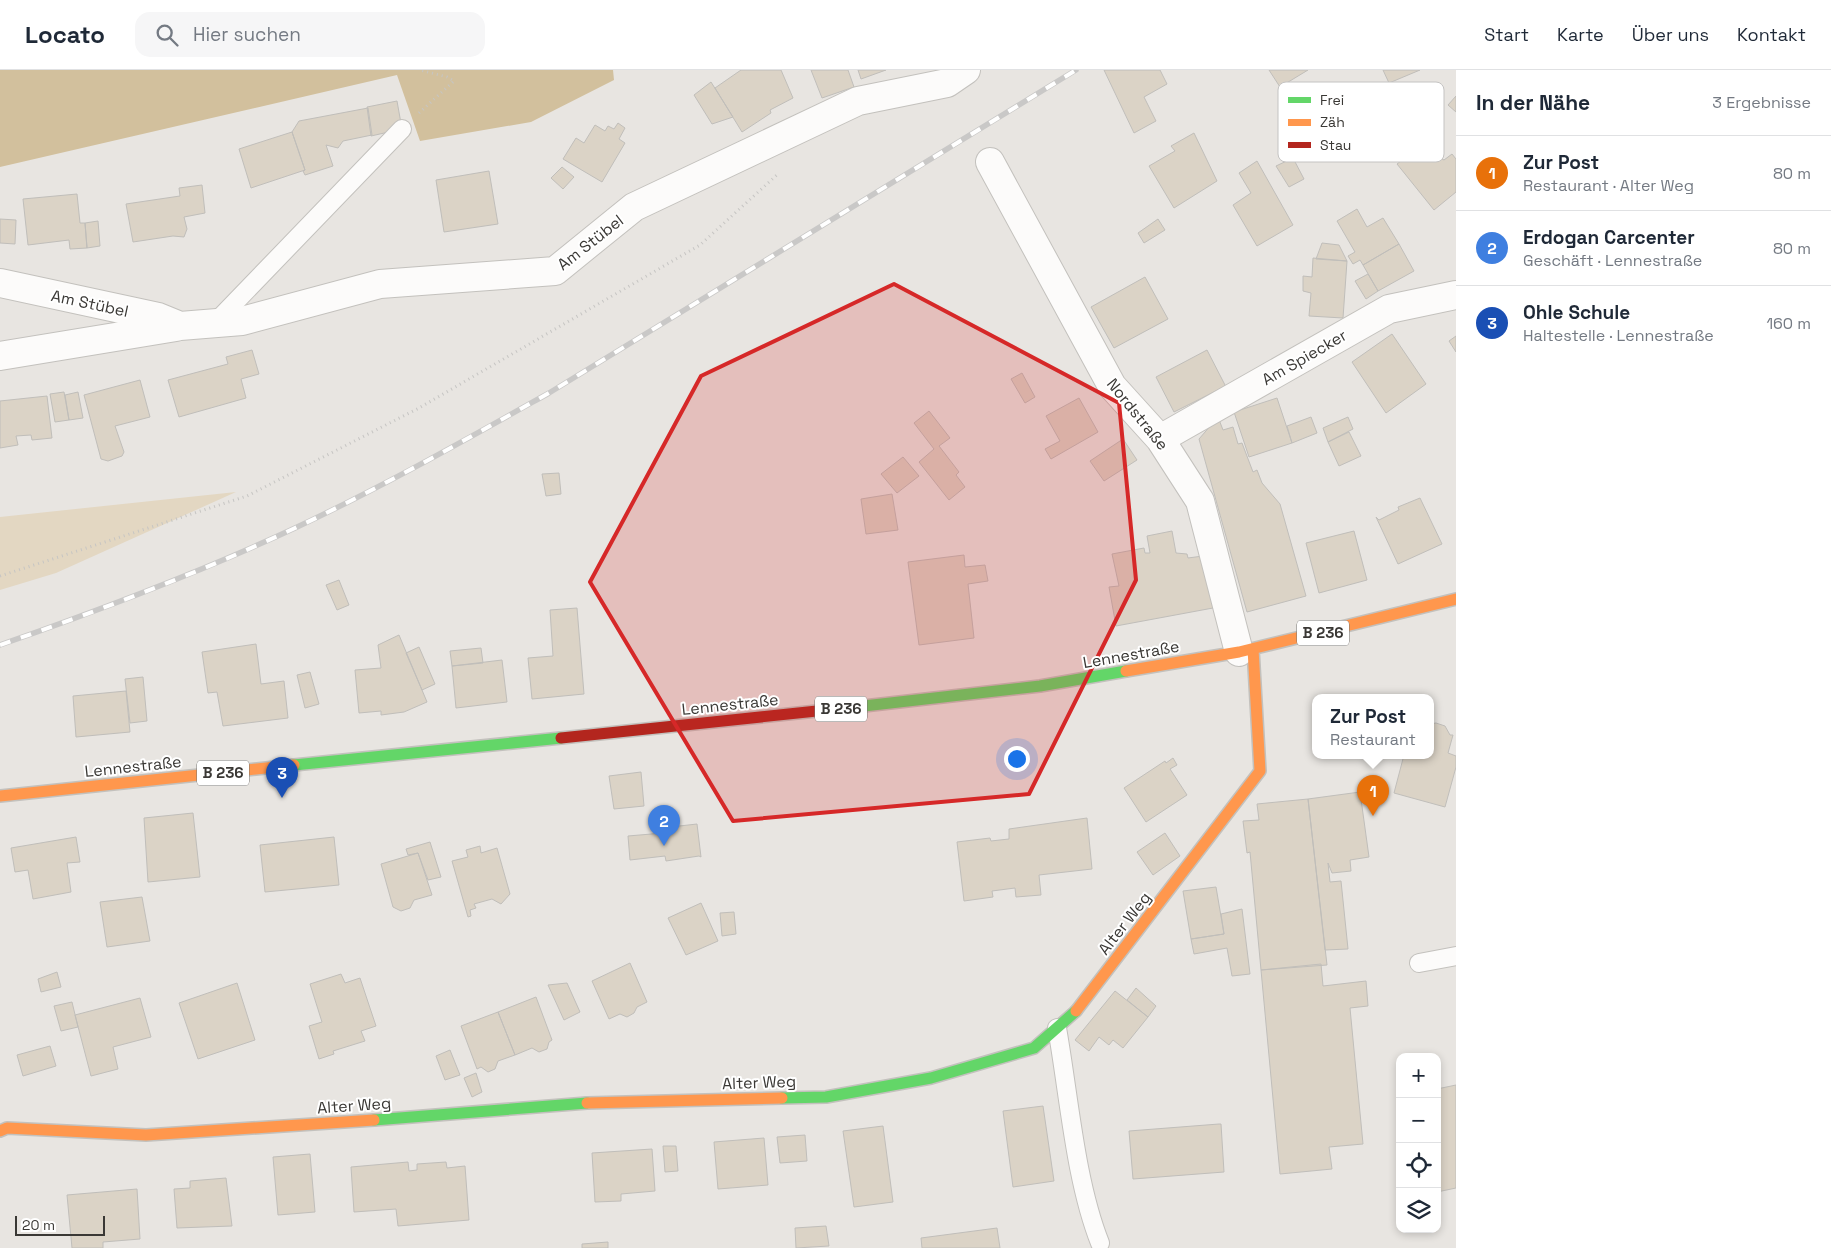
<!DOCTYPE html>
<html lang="de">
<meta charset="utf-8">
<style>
:root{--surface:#fff;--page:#f6f6f7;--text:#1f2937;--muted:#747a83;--line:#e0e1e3;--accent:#d93025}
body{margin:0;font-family:"Space Grotesk",sans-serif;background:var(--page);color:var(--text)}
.controls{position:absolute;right:15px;bottom:15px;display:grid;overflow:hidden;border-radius:10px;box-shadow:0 2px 8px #0003}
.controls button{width:45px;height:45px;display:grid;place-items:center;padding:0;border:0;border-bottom:1px solid var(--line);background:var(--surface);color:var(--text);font:25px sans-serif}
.scale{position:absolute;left:15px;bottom:12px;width:90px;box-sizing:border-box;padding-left:5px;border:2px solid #3a3835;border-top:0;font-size:14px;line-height:18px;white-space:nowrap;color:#3a3835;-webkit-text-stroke:4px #fff;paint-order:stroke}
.you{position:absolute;left:1016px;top:688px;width:18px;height:18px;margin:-12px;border:4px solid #fff;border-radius:50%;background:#1a73e8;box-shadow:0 0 0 8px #1a73e833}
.badge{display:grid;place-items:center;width:32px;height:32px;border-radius:50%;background:var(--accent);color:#fff;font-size:16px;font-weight:700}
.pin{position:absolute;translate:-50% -41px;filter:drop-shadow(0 1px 2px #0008)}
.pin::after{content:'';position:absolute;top:26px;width:18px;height:15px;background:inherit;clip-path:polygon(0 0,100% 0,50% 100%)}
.popup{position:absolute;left:1312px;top:624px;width:122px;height:65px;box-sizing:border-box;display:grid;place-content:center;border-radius:10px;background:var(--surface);filter:drop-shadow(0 1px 4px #0005);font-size:16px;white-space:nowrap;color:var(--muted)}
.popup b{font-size:19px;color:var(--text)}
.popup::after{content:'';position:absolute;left:50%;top:100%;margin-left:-10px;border:10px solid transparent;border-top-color:var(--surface)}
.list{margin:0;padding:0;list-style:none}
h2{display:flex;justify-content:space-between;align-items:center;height:65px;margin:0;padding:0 20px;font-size:21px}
h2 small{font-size:16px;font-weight:400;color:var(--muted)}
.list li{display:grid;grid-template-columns:32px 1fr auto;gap:15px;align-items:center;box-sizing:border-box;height:75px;padding:0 20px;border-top:1px solid var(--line)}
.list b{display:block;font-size:19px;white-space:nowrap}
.list p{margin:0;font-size:16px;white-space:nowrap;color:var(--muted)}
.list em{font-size:16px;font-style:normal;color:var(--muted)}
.icon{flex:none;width:28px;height:28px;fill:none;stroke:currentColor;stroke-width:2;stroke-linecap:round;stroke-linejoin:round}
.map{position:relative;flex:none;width:1456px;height:1178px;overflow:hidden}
header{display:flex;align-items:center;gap:30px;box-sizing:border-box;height:70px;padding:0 25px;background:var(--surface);border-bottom:1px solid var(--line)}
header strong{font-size:24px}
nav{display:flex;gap:28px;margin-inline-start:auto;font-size:18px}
.search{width:350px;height:45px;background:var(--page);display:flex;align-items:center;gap:12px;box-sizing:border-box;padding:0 18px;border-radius:15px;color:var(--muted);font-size:19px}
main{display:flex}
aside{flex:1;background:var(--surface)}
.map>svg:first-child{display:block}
</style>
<header>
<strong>Locato</strong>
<div class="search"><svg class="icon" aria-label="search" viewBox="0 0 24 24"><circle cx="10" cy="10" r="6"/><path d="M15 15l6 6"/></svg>Hier suchen</div>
<nav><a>Start</a><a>Karte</a><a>Über uns</a><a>Kontakt</a></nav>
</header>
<main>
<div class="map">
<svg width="1456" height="1178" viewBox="0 0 1456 1178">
<rect width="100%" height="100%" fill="#e8e5e1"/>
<!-- green -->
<path fill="#e3d7c2" d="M 236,422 L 56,503 L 0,520 L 0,447 Z"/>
<!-- forest -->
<path fill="#d2c09d" d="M 0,0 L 613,0 L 614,10 L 531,52 L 420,71 L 397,5 L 0,97 Z"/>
<!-- building -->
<path fill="#dbd3c6" stroke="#c0beba" d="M 741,0 L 781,0 L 793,28 L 770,40 L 771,43 L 742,62 L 715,18 Z
M 811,0 L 848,0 L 854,17 L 822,28 Z
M 858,0 L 886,0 L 861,9 Z
M 1104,0 L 1160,0 L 1167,14 L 1144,27 L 1156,51 L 1134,63 Z
M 1269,0 L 1308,0 L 1280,17 Z
M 1383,0 L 1420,0 L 1389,13 Z
M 711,12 L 733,47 L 712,54 L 694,25 Z
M 1456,26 L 1456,42 L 1448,35 Z
M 397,31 L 402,59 L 371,66 L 367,37 Z
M 368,38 L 372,65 L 343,71 L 338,78 L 326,75 L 333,96 L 305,105 L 303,101 L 305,100 L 292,62 L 299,51 Z
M 618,53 L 625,58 L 619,69 L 625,73 L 602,112 L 563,89 L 576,68 L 584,73 L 595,55 L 605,61 L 608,56 L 614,59 Z
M 292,62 L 305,100 L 251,118 L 239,79 Z
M 1194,63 L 1217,111 L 1174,138 L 1149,96 L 1175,81 L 1171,76 Z
M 1420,77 L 1444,90 L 1452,84 L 1456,89 L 1456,122 L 1434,140 L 1397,94 Z
M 1293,88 L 1304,109 L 1289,117 L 1276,96 Z
M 1257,91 L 1293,155 L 1257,176 L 1233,135 L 1251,123 L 1239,103 Z
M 562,97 L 574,107 L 563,119 L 551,108 Z
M 489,101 L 498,154 L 444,162 L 436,110 Z
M 202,115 L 205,143 L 184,147 L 187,159 L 184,167 L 173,166 L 133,172 L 126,134 L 180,126 L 179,118 Z
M 77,124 L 80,153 L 85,153 L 87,178 L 70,179 L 69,170 L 28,175 L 23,129 Z
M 1357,139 L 1367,157 L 1383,148 L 1399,174 L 1363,195 L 1360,190 L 1353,194 L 1348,186 L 1355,182 L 1337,151 Z
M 0,149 L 16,150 L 15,174 L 0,173 Z
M 1158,149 L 1165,160 L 1144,173 L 1138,163 Z
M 98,151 L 100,176 L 87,178 L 85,153 Z
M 1322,173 L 1339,175 L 1347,191 L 1316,189 Z
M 1399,174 L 1414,201 L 1378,221 L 1363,195 Z
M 1313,188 L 1347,191 L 1343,248 L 1309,246 L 1311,223 L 1303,221 L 1303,206 L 1312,207 Z
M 1368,204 L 1378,221 L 1366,229 L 1355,211 Z
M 1145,207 L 1168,249 L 1114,278 L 1091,237 Z
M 1392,264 L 1426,314 L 1386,343 L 1352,292 Z
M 1456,266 L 1456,282 L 1449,271 Z
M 252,280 L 259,304 L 241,309 L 246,328 L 179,347 L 168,310 L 228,294 L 226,287 Z
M 1207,280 L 1225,315 L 1224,317 L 1174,342 L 1156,307 Z
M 1022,303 L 1035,327 L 1025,333 L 1011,309 Z
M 140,310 L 150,347 L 115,356 L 124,382 L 122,386 L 108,391 L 101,389 L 84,325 Z
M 64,322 L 69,350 L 55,352 L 50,324 Z
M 78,322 L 83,348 L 69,350 L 65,325 Z
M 47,326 L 52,368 L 32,370 L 31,365 L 16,366 L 18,375 L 0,378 L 0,331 Z
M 1079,328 L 1098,362 L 1051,389 L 1045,379 L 1060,371 L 1046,346 Z
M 1277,328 L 1292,373 L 1249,387 L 1234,342 Z
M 929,341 L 950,368 L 939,376 L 959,402 L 956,405 L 965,417 L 949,430 L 919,392 L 934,379 L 914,353 Z
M 1218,347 L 1223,360 L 1233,357 L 1238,374 L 1242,373 L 1253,402 L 1257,400 L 1262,413 L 1280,434 L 1306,526 L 1247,542 L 1199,369 Z
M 1311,347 L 1317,363 L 1292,373 L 1287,356 Z
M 1348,347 L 1353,359 L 1328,372 L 1323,358 Z
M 1349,362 L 1361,386 L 1339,396 L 1328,372 Z
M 1123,369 L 1137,390 L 1104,411 L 1090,391 Z
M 903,387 L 919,406 L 897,423 L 881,404 Z
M 559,403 L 561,424 L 546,426 L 542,404 Z
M 892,424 L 898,460 L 866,464 L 861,429 Z
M 1420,428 L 1442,474 L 1398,494 L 1376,447 L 1379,450 L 1399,440 L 1398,437 Z
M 1172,461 L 1176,483 L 1187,484 L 1188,488 L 1203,486 L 1213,538 L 1116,556 L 1109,517 L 1119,516 L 1112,484 L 1144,478 L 1145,483 L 1150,483 L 1147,466 Z
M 1354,461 L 1367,510 L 1319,523 L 1306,473 Z
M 964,485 L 965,497 L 985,495 L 988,511 L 968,514 L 974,568 L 919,575 L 908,492 Z
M 339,510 L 349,535 L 337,540 L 326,515 Z
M 577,538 L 584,624 L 532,629 L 528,588 L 553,586 L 550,540 Z
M 399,565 L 427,632 L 404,642 L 381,645 L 381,641 L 359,643 L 355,600 L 381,598 L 378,575 Z
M 256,574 L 261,614 L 284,611 L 288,648 L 223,656 L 217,622 L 208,623 L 202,582 Z
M 419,577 L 435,614 L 422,620 L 406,583 Z
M 481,578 L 483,593 L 452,596 L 450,581 Z
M 502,590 L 507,632 L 456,638 L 452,596 Z
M 310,602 L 319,634 L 305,638 L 297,605 Z
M 143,607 L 147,651 L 130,653 L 125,609 Z
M 126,621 L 130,662 L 76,667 L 73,626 Z
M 1436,653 L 1445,656 L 1450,665 L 1453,665 L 1448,683 L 1456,686 L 1456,697 L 1445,737 L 1394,723 L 1404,685 L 1430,685 L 1430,654 Z
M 1173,688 L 1177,695 L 1170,699 L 1187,725 L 1146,752 L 1124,718 L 1165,691 L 1166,693 Z
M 641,702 L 644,736 L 614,739 L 609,706 Z
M 1360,722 L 1369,787 L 1350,790 L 1351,801 L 1332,803 L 1328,793 L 1330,812 L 1341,811 L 1348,879 L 1325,880 L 1308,729 Z
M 1308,729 L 1327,895 L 1261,900 L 1250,782 L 1247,783 L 1243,751 L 1259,750 L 1257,734 Z
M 193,743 L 200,807 L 148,812 L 144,748 Z
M 1087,748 L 1092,799 L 1039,805 L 1041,825 L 1016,827 L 1015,818 L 992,821 L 993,827 L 964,831 L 957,772 L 990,768 L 991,771 L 1009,769 L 1009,759 Z
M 697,754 L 701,787 L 699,786 L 666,791 L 665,786 L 630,790 L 628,766 L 663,763 L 662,758 Z
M 1165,763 L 1180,786 L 1153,805 L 1137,782 Z
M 76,767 L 80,792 L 67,793 L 71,822 L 33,829 L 28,800 L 15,802 L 11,778 Z
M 334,767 L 339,815 L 265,822 L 260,775 Z
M 430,772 L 441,807 L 428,810 L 418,783 L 408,785 L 406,779 Z
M 480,776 L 481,783 L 497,778 L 510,824 L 501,834 L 492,829 L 474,834 L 476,838 L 470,840 L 471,846 L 468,847 L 452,791 L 468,787 L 466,780 Z
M 418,783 L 432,825 L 414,830 L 410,838 L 401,841 L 393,837 L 381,794 Z
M 1216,817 L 1224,864 L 1191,869 L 1183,821 Z
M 142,827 L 150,871 L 107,877 L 100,832 Z
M 701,833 L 718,871 L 686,885 L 668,848 Z
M 1242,839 L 1250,904 L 1232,906 L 1227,878 L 1194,884 L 1191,869 L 1224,864 L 1221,844 Z
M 734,842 L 736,864 L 722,866 L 720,843 Z
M 630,893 L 647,932 L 637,937 L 634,943 L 627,947 L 620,944 L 609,949 L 592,911 Z
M 1321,894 L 1323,916 L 1366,911 L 1368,936 L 1350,938 L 1363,1074 L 1329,1077 L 1332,1099 L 1280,1104 L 1261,900 Z
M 57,902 L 61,917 L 41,922 L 38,909 Z
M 341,904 L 345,913 L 360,908 L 376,956 L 361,961 L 365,971 L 333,981 L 334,984 L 319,989 L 309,956 L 322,952 L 310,914 Z
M 237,913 L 255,970 L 198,989 L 179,933 Z
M 567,913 L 580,942 L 564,950 L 548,915 Z
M 1136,918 L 1156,936 L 1148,947 L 1127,930 Z
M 1115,921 L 1148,947 L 1123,978 L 1113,970 L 1109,975 L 1099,967 L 1089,981 L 1075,970 Z
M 536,927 L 552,970 L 549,972 L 547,979 L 539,982 L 532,978 L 515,985 L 498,942 Z
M 140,928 L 151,967 L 113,977 L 118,999 L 91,1006 L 75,945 Z
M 72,932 L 78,957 L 61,961 L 54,936 Z
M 498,942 L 515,985 L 498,991 L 495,999 L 488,1002 L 481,997 L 477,999 L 461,956 Z
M 50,976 L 56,996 L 23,1006 L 17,985 Z
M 450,980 L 460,1005 L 445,1010 L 436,986 Z
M 476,1003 L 482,1022 L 472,1027 L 464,1008 Z
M 1456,1015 L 1456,1118 L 1437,1122 L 1437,1019 Z
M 1043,1036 L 1054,1111 L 1013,1117 L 1003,1041 Z
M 1219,1054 L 1221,1054 L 1224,1102 L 1133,1109 L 1129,1061 Z
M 883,1056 L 893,1132 L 854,1137 L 843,1061 Z
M 805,1065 L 807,1091 L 780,1093 L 777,1067 Z
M 764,1068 L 768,1115 L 718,1119 L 714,1072 Z
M 663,1076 L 676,1076 L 678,1101 L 665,1102 Z
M 652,1079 L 655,1121 L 621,1124 L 621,1131 L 595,1132 L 592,1083 Z
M 310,1084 L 315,1142 L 278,1145 L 273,1087 Z
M 408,1092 L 409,1101 L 417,1100 L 417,1094 L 446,1092 L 447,1098 L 465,1096 L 469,1150 L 398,1156 L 396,1139 L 354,1142 L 351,1097 Z
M 226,1108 L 232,1156 L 177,1158 L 174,1119 L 190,1118 L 190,1111 Z
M 137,1119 L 140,1169 L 103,1172 L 103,1178 L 72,1178 L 67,1125 Z
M 826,1156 L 829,1176 L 796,1178 L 795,1158 Z
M 997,1158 L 1000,1178 L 922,1178 L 921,1168 Z
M 608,1172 L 608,1178 L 582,1178 L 582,1174 Z"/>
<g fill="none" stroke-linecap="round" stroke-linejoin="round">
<defs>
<path id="lane" d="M 214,254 L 402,59
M 1419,893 L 1456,886
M 1057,958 C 1069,1025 1075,1110 1100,1173"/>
<path id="street" d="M 990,92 L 1112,316 L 1160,369 L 1200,431 L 1239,582
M 0,213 L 158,247 L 180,256 L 242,251 L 380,214 L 555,201 L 634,137 L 858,31 L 947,13 L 966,0
M 0,286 L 176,257
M 1160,369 L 1389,239 L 1456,225"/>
<path id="fast" d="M 855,637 L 1040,616 L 1126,601
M 294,695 L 561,668
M 782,1028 L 826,1027 L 931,1008 L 1034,978 L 1076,941
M 374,1050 L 587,1033"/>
<path id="slow" d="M 1126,601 L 1239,582 L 1456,529
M 0,726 L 294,695
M 1076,941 L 1260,701 L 1253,579
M 587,1033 L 782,1028
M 0,1061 L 7,1058 L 146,1065 L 374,1050"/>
<path id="jam" d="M 561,668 L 855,637"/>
</defs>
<!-- lane casing -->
<use href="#lane" stroke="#c3c1bd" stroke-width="20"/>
<!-- street casing -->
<use href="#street" stroke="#c3c1bd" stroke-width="30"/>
<!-- fast casing -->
<use href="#fast" stroke="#c3c1bd" stroke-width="14"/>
<!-- slow casing -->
<use href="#slow" stroke="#c3c1bd" stroke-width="14"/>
<!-- jam casing -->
<use href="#jam" stroke="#c3c1bd" stroke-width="14"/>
<!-- path -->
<path stroke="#c6c5c3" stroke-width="3" stroke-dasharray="1 4" stroke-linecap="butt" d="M 419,43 L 454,11 L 447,7 L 420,0
M 0,506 L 247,426 L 419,338 L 700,175 L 779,103"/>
<!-- lane -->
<use href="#lane" stroke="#fcfbfa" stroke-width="18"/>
<!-- street -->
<use href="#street" stroke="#fcfbfa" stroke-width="28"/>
<!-- fast -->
<use href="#fast" stroke="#63d668" stroke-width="11"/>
<!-- slow -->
<use href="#slow" stroke="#ff974d" stroke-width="11"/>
<!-- jam -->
<use href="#jam" stroke="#b3261e" stroke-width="11"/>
<defs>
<path id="rail" d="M 0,575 C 100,540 199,503 295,458 C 382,417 465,370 549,323 L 1076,0"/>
</defs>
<!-- rail casing -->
<use href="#rail" stroke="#c9c8c7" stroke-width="5.5"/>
<!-- rail -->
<use href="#rail" stroke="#fff" stroke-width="4" stroke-dasharray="11" stroke-linecap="butt"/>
</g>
<!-- marked area -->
<path fill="#d62828" fill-opacity="0.2" stroke="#d62828" stroke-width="4" stroke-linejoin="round" d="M 894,214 L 1119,333 L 1136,510 L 1029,724 L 733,751 L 590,512 L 701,306 Z"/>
<g text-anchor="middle" stroke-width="4" stroke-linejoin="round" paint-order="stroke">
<!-- shield labels -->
<g fill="#fff" stroke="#757472" stroke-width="1">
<rect x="1297" y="550.5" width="52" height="25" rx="4"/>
<rect x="815" y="626.5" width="52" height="25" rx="4"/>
<rect x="197" y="690.5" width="52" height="25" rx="4"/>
</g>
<g font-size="15" font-weight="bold" fill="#3a3835">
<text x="1323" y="568">B 236</text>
<text x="841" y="644">B 236</text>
<text x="223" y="708">B 236</text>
</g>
<!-- street labels -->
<g font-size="16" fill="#3a3835" stroke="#fff">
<text transform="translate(590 172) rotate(-38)" y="6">Am Stübel</text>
<text transform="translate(90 233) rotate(12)" y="6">Am Stübel</text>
<text transform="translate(1304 287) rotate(-30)" y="6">Am Spiecker</text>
<text transform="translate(1138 344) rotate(51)" y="6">Nordstraße</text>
<text transform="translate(1131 584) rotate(-10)" y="6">Lennestraße</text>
<text transform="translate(730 634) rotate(-6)" y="6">Lennestraße</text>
<text transform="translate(133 696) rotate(-6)" y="6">Lennestraße</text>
<text transform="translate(1124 853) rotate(-52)" y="6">Alter Weg</text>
<text transform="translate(759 1012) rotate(-2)" y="6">Alter Weg</text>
<text transform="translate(354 1035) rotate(-4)" y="6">Alter Weg</text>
</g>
</g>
<!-- legend -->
<rect x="1278" y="12" width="166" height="80" rx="8" fill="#fff" stroke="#c4c3c2" stroke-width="1"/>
<rect x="1288" y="27" width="23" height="6" fill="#63d668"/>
<rect x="1288" y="49" width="23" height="7" fill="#ff974d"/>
<rect x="1288" y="72" width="23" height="6" fill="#b3261e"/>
<g font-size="14" fill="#3a3835">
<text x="1320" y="35">Frei</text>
<text x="1320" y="57">Zäh</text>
<text x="1320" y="80">Stau</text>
</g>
</svg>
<div class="controls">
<button>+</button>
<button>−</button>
<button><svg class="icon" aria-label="locate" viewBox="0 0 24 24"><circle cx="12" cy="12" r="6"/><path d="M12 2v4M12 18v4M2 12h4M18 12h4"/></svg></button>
<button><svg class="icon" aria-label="layers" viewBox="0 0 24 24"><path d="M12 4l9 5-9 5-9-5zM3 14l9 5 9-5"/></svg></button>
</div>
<div class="scale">20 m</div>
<div class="you"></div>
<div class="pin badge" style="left:1373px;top:746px;background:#e8710a">1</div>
<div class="popup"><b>Zur Post</b>Restaurant</div>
<div class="pin badge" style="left:664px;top:776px;background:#3f7fe0">2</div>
<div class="pin badge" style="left:282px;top:728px;background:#1a4fb4">3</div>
</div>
<aside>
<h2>In der Nähe<small>3 Ergebnisse</small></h2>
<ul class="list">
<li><span class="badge" style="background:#e8710a">1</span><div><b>Zur Post</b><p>Restaurant · Alter Weg</p></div><em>80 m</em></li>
<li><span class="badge" style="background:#3f7fe0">2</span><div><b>Erdogan Carcenter</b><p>Geschäft · Lennestraße</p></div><em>80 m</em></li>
<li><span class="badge" style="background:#1a4fb4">3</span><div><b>Ohle Schule</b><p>Haltestelle · Lennestraße</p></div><em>160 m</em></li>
</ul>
</aside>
</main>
